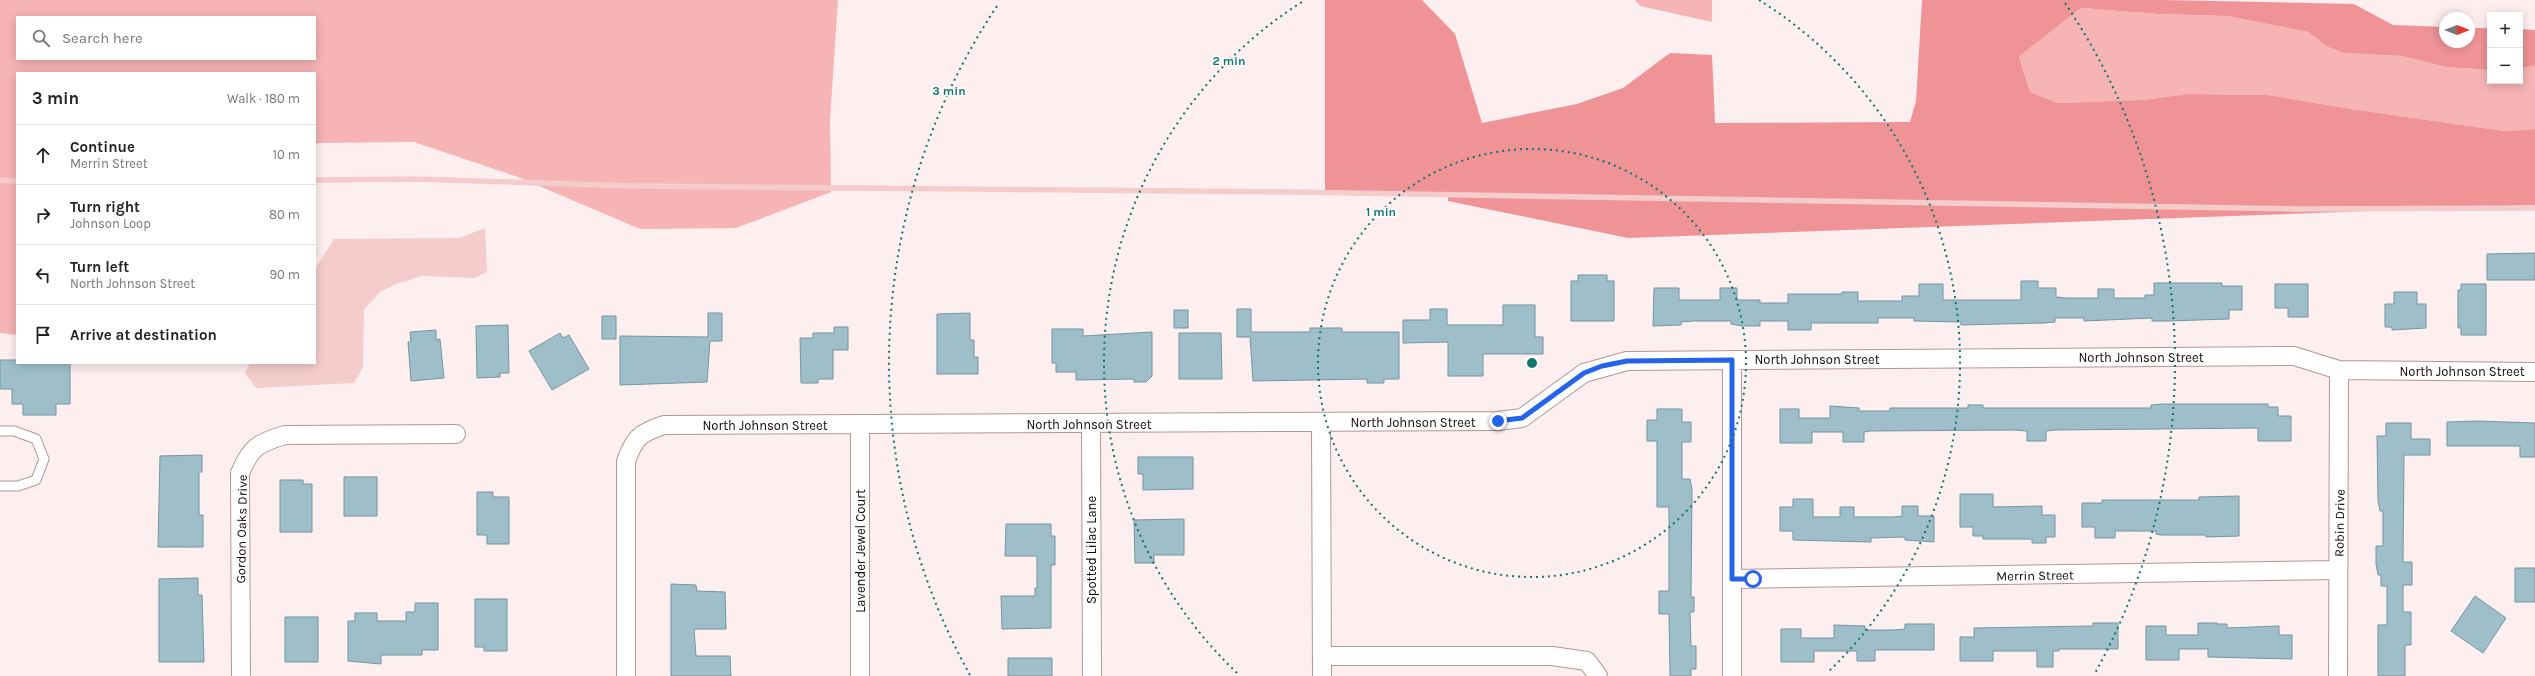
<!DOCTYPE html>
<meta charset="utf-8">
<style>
:root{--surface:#fff;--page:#f6f6f6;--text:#222;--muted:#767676;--line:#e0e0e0}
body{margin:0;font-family:Karla,sans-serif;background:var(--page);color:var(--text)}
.controls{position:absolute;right:12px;top:12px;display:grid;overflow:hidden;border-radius:0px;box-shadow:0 2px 10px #0003}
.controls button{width:36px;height:36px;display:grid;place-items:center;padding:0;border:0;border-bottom:1px solid var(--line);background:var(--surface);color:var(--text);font:20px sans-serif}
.compass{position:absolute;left:2439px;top:12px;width:36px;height:36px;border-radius:50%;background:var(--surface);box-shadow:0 2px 10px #0003;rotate:90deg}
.stop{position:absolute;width:12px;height:12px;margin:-9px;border:3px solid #2563eb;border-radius:50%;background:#fff}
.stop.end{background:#2563eb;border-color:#fff;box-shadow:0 1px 4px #0008}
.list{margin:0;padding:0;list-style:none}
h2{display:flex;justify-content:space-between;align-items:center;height:52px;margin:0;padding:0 16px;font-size:17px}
h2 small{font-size:13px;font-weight:400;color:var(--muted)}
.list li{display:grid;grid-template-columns:26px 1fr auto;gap:12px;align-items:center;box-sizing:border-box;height:60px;padding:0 16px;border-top:1px solid var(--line)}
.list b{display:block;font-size:15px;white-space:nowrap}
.list p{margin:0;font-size:13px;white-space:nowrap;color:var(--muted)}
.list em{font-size:13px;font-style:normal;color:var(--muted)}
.icon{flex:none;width:22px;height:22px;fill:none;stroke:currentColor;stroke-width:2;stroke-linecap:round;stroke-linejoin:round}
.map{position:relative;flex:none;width:2535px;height:676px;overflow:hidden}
.search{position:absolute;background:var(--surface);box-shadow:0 2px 10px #0003;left:16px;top:16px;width:300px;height:44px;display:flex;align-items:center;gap:10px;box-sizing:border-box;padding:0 14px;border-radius:0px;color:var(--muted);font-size:15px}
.panel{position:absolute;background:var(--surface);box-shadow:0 2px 10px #0003;left:16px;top:72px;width:300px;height:292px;border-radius:0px}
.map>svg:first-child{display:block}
</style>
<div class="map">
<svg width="2535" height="676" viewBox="0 0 2535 676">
<rect width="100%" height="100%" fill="#fdefef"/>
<!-- green -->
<path fill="#f6b4b5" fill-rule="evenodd" d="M 0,0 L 838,0 L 830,120 L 831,192 L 736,228 L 640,229 L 518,177 L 414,142 L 318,143 L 315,145 L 315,73 L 17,73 L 17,335 L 0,333 ZM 17,17 L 315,17 L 315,59 L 17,59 Z
M 1635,0 L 1712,0 L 1712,22 L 1640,6 Z
M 2081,8 L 2158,14 L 2227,16 L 2308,32 L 2328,47 L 2343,53 L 2402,56 L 2446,67 L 2490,70 L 2490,81 L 2520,81 L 2520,68 L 2535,66 L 2535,129 L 2504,131 L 2351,109 L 2268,95 L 2187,94 L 2143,100 L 2058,103 L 2030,92 L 2019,55 Z"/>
<!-- forest -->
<path fill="#ef9396" d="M 1325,0 L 1422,0 L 1455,34 L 1482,123 L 1577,104 L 1623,88 L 1670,53 L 1712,55 L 1715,123 L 1910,122 L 1916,101 L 1922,0 L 2163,0 L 2354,4 L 2393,25 L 2445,27 L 2445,42 L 2469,42 L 2469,28 L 2490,28 L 2490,70 L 2446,67 L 2402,56 L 2343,53 L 2328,47 L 2308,32 L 2227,16 L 2158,14 L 2081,8 L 2019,56 L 2030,92 L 2058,103 L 2143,100 L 2187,94 L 2268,95 L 2351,109 L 2504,131 L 2535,129 L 2535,205 L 1628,238 L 1448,201 L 1448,195 L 1325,194 Z
M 2520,29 L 2535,30 L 2535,66 L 2520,68 Z"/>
<!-- water -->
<path fill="#f4cccc" d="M 485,228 L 487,272 L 474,278 L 422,276 L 396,284 L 380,292 L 364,310 L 363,367 L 354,383 L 256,388 L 245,373 L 250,363 L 315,363 L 315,269 L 334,239 L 459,238 Z"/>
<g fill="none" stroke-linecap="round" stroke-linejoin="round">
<!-- stream -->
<path stroke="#f4cccc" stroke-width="5.5" d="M 0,180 L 17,181
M 315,180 L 417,179 L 636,186 L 1292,192 L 2296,209 L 2535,208"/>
</g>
<!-- building -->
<path fill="#9ebfc9" stroke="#75959e" d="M 2535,253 L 2535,280 L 2487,280 L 2487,254 Z
M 1578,275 L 1607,275 L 1607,281 L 1614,281 L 1614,321 L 1571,321 L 1571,281 L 1578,281 Z
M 2021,281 L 2038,281 L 2038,288 L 2056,288 L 2056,297 L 2066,298 L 2098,298 L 2098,289 L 2114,289 L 2114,298 L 2145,298 L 2145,295 L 2154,295 L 2154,283 L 2222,283 L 2222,286 L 2242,286 L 2242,310 L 2229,310 L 2229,319 L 2168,321 L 2152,321 L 2152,318 L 2084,321 L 2084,318 L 2055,318 L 2055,322 L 2044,323 L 1961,325 L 1961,322 L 1914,321 L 1914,318 L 1878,318 L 1878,323 L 1811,323 L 1811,330 L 1788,330 L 1788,321 L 1760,321 L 1760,326 L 1742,326 L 1731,324 L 1731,321 L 1693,321 L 1681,322 L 1681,325 L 1653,326 L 1654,288 L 1679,288 L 1679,300 L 1720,300 L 1720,288 L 1737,288 L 1737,300 L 1760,300 L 1760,303 L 1788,303 L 1788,294 L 1842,294 L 1842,292 L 1858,292 L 1858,301 L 1902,301 L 1902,296 L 1919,296 L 1919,284 L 1943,284 L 1943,300 L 2021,300 Z
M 2275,284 L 2308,284 L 2308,317 L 2288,317 L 2288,308 L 2275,308 Z
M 2461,284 L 2486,284 L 2486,335 L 2461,335 L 2461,328 L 2458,328 L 2458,290 L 2461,290 Z
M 2394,292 L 2417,292 L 2417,304 L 2426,304 L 2426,328 L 2392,330 L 2392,327 L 2385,327 L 2385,304 L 2394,304 Z
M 1503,305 L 1535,305 L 1535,337 L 1543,337 L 1543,354 L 1483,354 L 1483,376 L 1448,376 L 1448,342 L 1403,343 L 1403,320 L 1430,320 L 1430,309 L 1447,309 L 1447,325 L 1503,325 Z
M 1237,309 L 1251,309 L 1251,332 L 1310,332 L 1310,328 L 1342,328 L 1342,332 L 1399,332 L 1399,379 L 1384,379 L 1384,383 L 1367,383 L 1367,379 L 1253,381 L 1250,337 L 1237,337 Z
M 1174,310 L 1188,310 L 1188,328 L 1174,328 Z
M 708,313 L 722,313 L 722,341 L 710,341 L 707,382 L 620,385 L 620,336 L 708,337 Z
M 970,313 L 970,340 L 974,340 L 974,357 L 978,357 L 978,374 L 937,374 L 937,314 Z
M 602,316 L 616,316 L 616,339 L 602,339 Z
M 508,325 L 509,373 L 500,373 L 500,377 L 477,378 L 476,326 Z
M 834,327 L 848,327 L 848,350 L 833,350 L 833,379 L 818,379 L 818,383 L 801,383 L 800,338 L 813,338 L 813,333 L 834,333 Z
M 1052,329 L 1083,329 L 1083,336 L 1152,332 L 1152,376 L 1146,382 L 1134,382 L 1134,379 L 1076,380 L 1076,372 L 1056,372 L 1056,363 L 1052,363 Z
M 436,330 L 436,340 L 440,339 L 444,378 L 411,381 L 408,342 L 411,342 L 410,332 Z
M 560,333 L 563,338 L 569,335 L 589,369 L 552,390 L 529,351 Z
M 1179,333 L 1221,333 L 1222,379 L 1179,379 Z
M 0,360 L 17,360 L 17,363 L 70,363 L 70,404 L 56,404 L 56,415 L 23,415 L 23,404 L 12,404 L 12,389 L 0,389 Z
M 2162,404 L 2268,404 L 2268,407 L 2278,407 L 2278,416 L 2291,416 L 2291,441 L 2258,441 L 2258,428 L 2055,430 L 2046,431 L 2046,441 L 2027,441 L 2027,431 L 2014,430 L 1870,431 L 1864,432 L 1864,442 L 1843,442 L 1843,432 L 1812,432 L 1812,443 L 1780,443 L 1780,409 L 1799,409 L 1799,418 L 1830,418 L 1830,406 L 1859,408 L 1859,411 L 1890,411 L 1890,408 L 1968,408 L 1968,405 L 1983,405 L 1983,408 L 2151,408 L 2151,405 Z
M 1657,409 L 1682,409 L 1682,422 L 1691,422 L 1691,442 L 1682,442 L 1682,479 L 1690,479 L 1692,489 L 1691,597 L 1694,597 L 1694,612 L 1690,612 L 1691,646 L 1696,646 L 1696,669 L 1691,669 L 1691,676 L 1670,676 L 1669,614 L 1659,614 L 1659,591 L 1669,591 L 1669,507 L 1657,507 L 1657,441 L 1647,441 L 1647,420 L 1657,420 Z
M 2478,421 L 2535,423 L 2535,457 L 2520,457 L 2520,446 L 2447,446 L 2447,422 Z
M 2386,423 L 2411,423 L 2411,439 L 2430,439 L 2430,455 L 2404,455 L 2403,562 L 2412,562 L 2412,585 L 2403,585 L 2403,612 L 2411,612 L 2411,645 L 2405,645 L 2405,676 L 2378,676 L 2378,625 L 2387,625 L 2387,586 L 2381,586 L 2381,575 L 2378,575 L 2376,564 L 2376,546 L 2383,546 L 2383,511 L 2380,511 L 2378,501 L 2377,436 L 2386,436 Z
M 202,455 L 202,472 L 199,472 L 199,515 L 203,515 L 203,547 L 158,547 L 160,456 Z
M 1138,457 L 1193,457 L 1193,489 L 1143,490 L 1143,474 L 1138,474 Z
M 344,477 L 377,477 L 377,516 L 344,516 Z
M 280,480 L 303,480 L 303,484 L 312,484 L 312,532 L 280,532 Z
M 477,492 L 493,492 L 493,497 L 509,497 L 509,544 L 487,544 L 487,535 L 477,535 Z
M 1960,494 L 1993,494 L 1993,507 L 2042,506 L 2042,515 L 2055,515 L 2055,537 L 2046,537 L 2046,543 L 2032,543 L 2032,539 L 1983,539 L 1983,536 L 1973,536 L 1973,527 L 1960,527 Z
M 2239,496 L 2239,536 L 2206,537 L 2206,535 L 2161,535 L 2156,534 L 2156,531 L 2115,531 L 2115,538 L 2095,538 L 2095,527 L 2082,527 L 2082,503 L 2102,503 L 2102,500 L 2199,500 L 2199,497 Z
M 1793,499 L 1813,499 L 1813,517 L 1840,517 L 1840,507 L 1854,507 L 1854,517 L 1893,517 L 1902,516 L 1902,506 L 1918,506 L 1918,516 L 1934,516 L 1934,542 L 1905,540 L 1905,537 L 1871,538 L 1871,542 L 1793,540 L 1793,531 L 1780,531 L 1780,507 L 1793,507 Z
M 1184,519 L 1184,555 L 1154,555 L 1154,563 L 1135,563 L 1134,520 Z
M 1006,524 L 1051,524 L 1051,536 L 1055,536 L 1055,565 L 1051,565 L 1051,628 L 1002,629 L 1001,596 L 1035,596 L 1035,588 L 1037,588 L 1037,556 L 1005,556 Z
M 2515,568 L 2535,568 L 2535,602 L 2515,602 Z
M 198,578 L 198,595 L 202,595 L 204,662 L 159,662 L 159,579 Z
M 671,584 L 696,585 L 697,591 L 725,592 L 726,629 L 694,629 L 696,656 L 730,656 L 731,676 L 671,676 Z
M 2475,596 L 2506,618 L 2483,653 L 2451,631 Z
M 475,599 L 507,599 L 507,651 L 484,651 L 484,647 L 475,647 Z
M 415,603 L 438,603 L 438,650 L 422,650 L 422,655 L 381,655 L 381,664 L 348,661 L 348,621 L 355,621 L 355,613 L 377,613 L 377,621 L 406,621 L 406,612 L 415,612 Z
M 285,617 L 318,617 L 318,662 L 285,662 Z
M 2093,623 L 2118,623 L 2118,649 L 2059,649 L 2059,651 L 2053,651 L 2053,667 L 2037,667 L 2037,651 L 1993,651 L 1993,661 L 1960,661 L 1960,637 L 1974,637 L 1974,628 L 2093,626 Z
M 2198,623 L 2217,623 L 2217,624 L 2227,624 L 2227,628 L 2279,626 L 2279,635 L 2292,635 L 2292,659 L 2208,657 L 2208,649 L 2179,649 L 2179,660 L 2146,660 L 2146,626 L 2166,626 L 2166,635 L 2198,635 Z
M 1905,624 L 1934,624 L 1934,650 L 1875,650 L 1875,661 L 1857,661 L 1857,651 L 1814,651 L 1814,662 L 1781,662 L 1781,629 L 1801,629 L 1801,638 L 1834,638 L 1834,625 L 1865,626 L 1865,630 L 1893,630 L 1905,629 Z
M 1008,658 L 1052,658 L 1052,676 L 1008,676 Z"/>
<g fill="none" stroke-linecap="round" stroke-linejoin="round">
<defs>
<path id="lane" d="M 0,431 L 14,431 L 36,439 L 44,459 L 36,480 L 18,486 L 0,486"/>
<path id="street" d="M 1321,422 L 1322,676
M 1091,424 L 1092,676
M 860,425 L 860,676
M 1732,579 L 2338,570
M 1322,656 L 1552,656 L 1587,661 L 1598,676
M 241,676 L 240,473 C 251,447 258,443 285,435 L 456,434
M 626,676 L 626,461 C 635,437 640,433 664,425 L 1498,421 L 1522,418 L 1584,373 L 1627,361 L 2294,356 L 2339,370 L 2535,372
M 1732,676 L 1732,360
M 2338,676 L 2339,370"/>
</defs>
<!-- lane casing -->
<use href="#lane" stroke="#b59596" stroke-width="11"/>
<!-- street casing -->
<use href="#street" stroke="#b59596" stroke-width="20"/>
<!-- lane -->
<use href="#lane" stroke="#fff" stroke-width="9"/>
<!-- street -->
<use href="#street" stroke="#fff" stroke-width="18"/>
</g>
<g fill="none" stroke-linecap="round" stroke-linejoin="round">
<!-- route -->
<path stroke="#2563eb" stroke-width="5" d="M 1498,421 L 1522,418 L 1584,373 L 1602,366 L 1627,361 L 1732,360 L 1732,579 L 1753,579"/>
</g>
<!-- distance rings -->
<g fill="none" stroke="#0f766e" stroke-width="2" stroke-dasharray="2 4">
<circle cx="1532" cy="363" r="214"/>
<path d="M1237 673A428 428 0 0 1 1305 0M1759 0A428 428 0 0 1 1827 673"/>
<path d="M970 675A643 643 0 0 1 999 3M2065 3A643 643 0 0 1 2094 675"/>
</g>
<g text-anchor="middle" stroke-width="3" stroke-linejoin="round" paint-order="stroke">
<!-- street labels -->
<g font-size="13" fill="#130808" stroke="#fff">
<text x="2141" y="362">North Johnson Street</text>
<text x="1817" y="364">North Johnson Street</text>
<text x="2462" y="376">North Johnson Street</text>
<text x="1413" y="427">North Johnson Street</text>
<text x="1089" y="429">North Johnson Street</text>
<text x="765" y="430">North Johnson Street</text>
<text transform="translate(2339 523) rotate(-89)" y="5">Robin Drive</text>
<text transform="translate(241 529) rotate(-89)" y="5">Gordon Oaks Drive</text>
<text transform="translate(1091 550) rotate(-90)" y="5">Spotted Lilac Lane</text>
<text transform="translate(860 551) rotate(-90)" y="5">Lavender Jewel Court</text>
<text transform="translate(2035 575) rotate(-1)" y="5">Merrin Street</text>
</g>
</g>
<circle cx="1532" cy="363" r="6" fill="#0f766e" stroke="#fff" stroke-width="2"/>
<g font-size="12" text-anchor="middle" font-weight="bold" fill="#0f766e" stroke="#fff" stroke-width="3" stroke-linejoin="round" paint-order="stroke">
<text x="1229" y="65">2 min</text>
<text x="949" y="95">3 min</text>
<text x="1381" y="216">1 min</text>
</g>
</svg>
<div class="controls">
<button>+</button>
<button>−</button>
</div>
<svg class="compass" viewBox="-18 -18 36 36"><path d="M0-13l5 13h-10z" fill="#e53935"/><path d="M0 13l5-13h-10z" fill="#767676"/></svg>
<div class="stop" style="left:1753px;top:579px"></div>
<div class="stop end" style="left:1498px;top:421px"></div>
<div class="search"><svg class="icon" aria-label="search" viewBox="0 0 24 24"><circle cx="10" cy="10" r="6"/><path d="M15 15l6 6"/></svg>Search here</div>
<section class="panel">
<h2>3 min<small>Walk · 180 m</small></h2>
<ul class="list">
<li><svg class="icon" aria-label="ahead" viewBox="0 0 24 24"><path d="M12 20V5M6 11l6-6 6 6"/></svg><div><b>Continue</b><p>Merrin Street</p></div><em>10 m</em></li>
<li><svg class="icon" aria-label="right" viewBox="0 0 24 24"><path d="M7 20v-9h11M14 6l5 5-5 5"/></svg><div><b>Turn right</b><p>Johnson Loop</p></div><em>80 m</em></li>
<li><svg class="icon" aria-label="left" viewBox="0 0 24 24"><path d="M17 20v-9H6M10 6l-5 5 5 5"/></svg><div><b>Turn left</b><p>North Johnson Street</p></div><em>90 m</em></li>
<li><svg class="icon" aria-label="arrive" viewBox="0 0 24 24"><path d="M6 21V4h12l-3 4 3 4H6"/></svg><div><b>Arrive at destination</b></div></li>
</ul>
</section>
</div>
